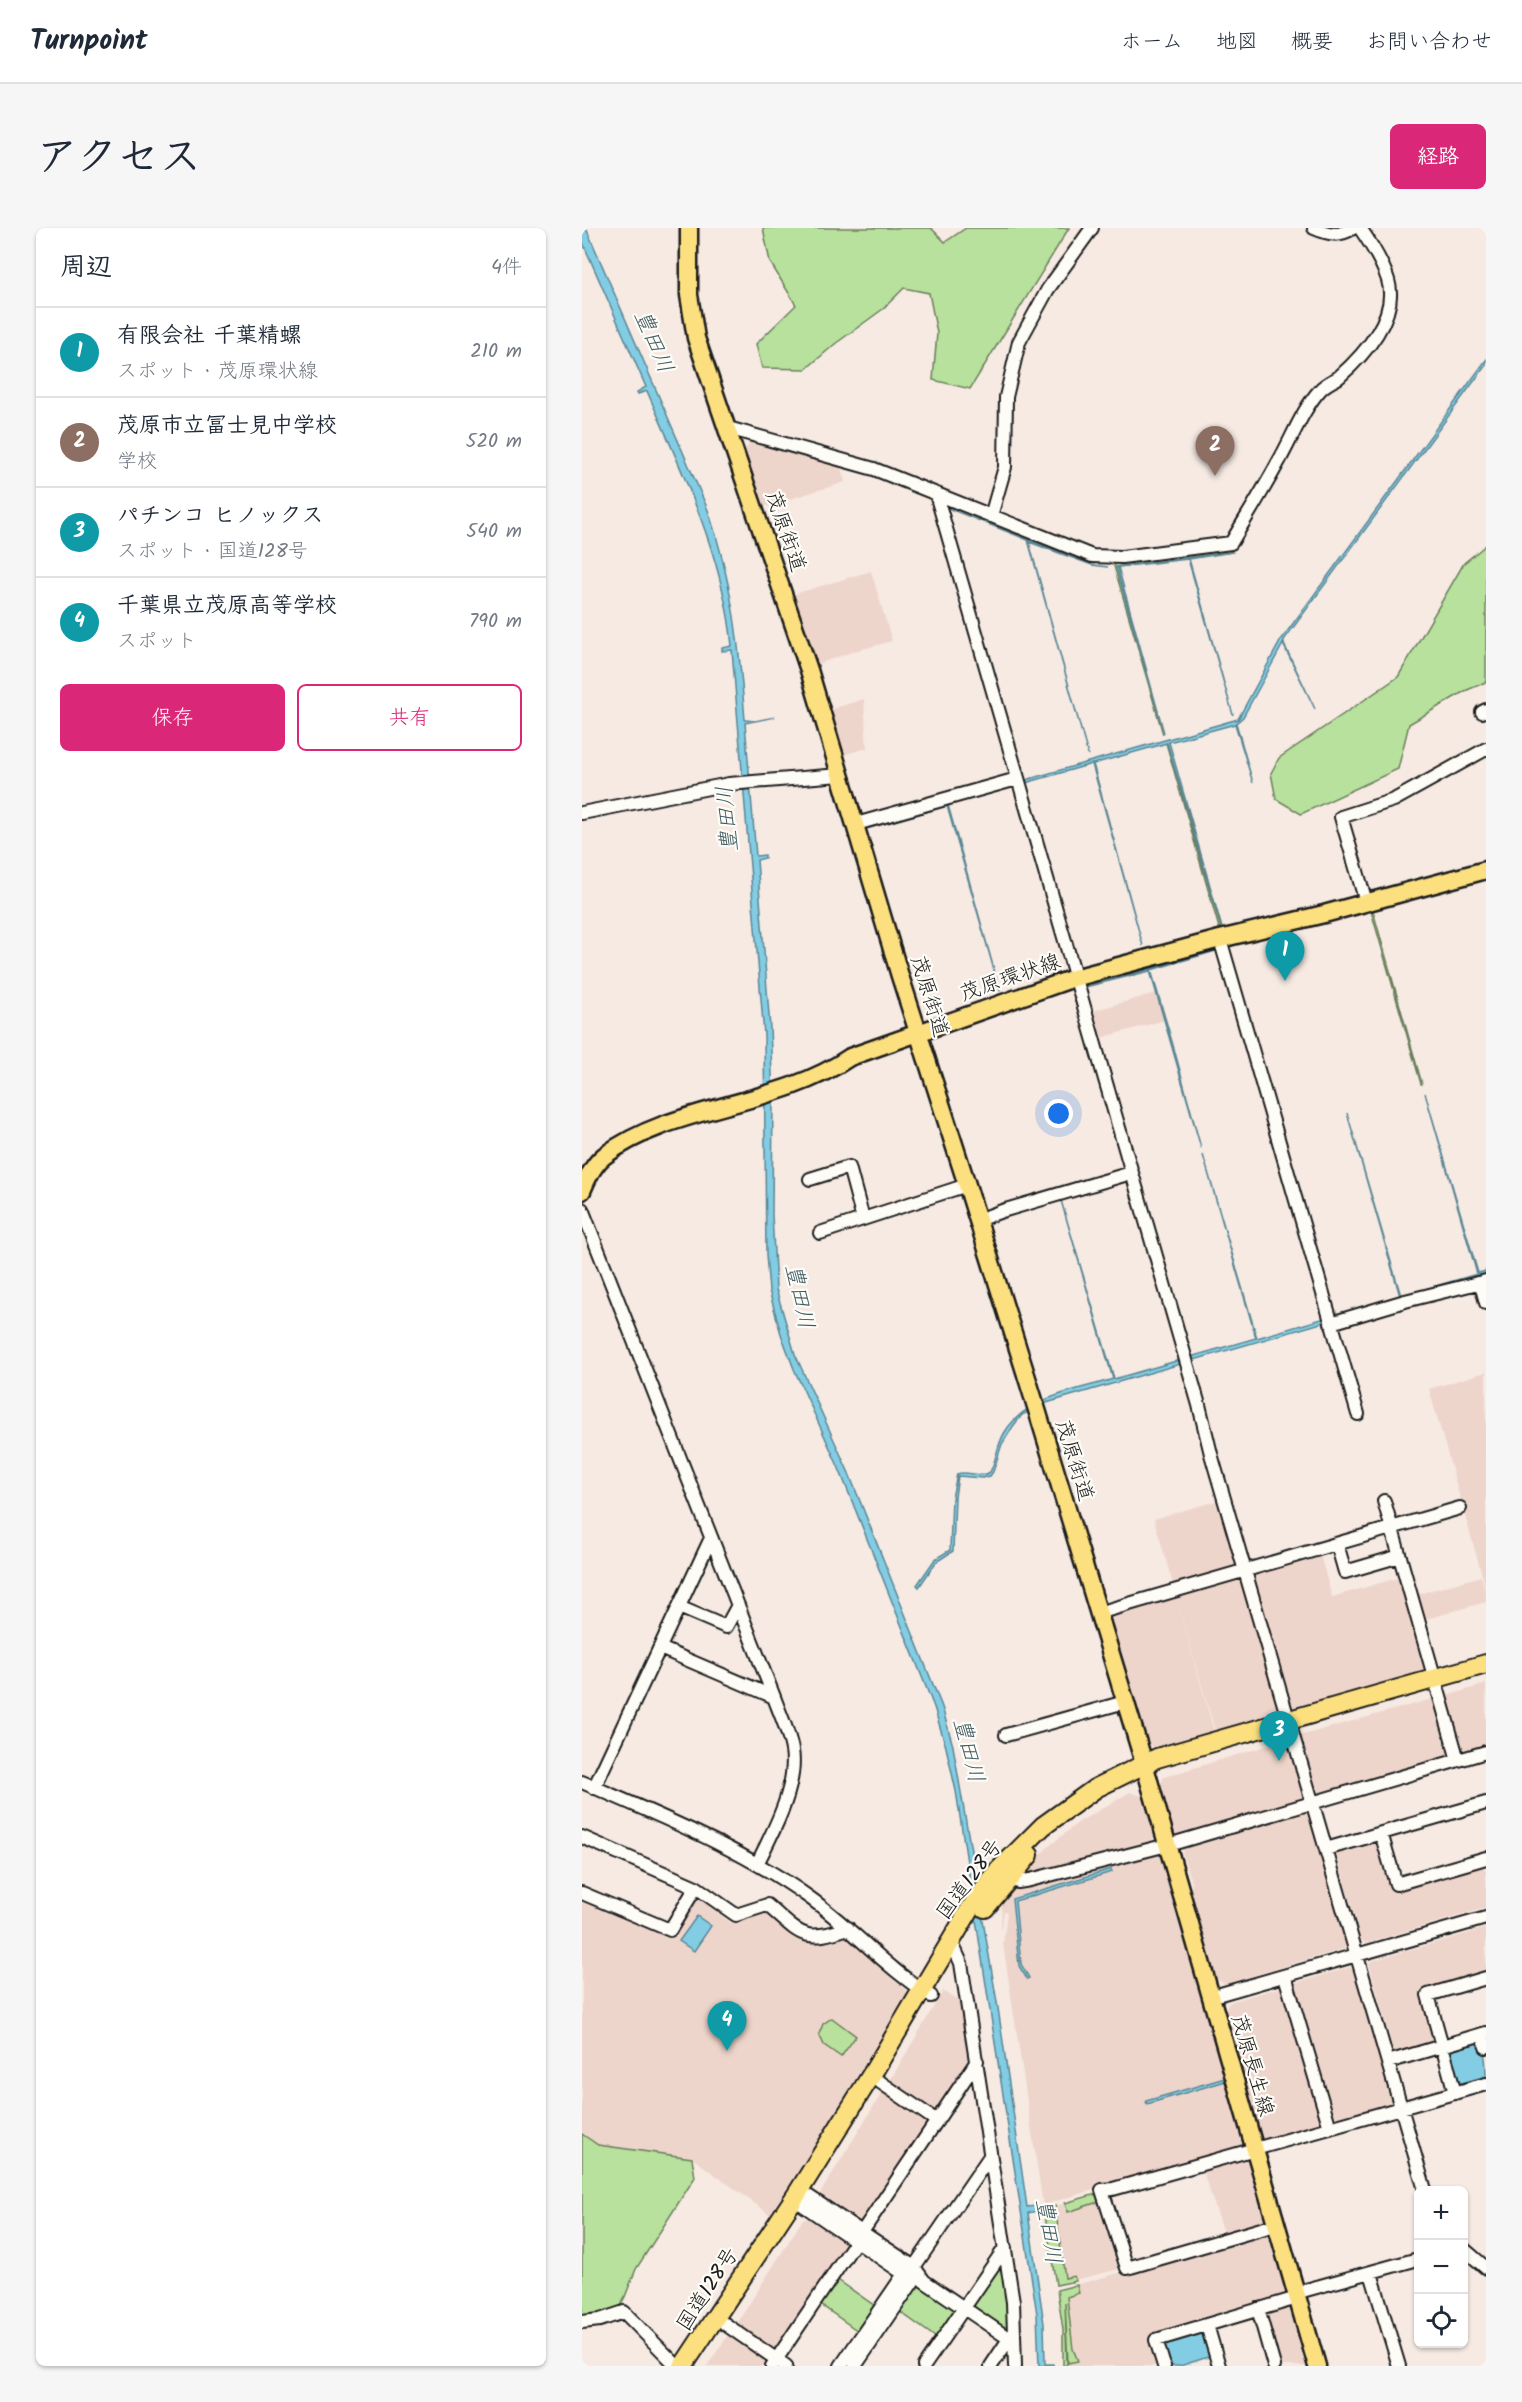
<!DOCTYPE html>
<html lang="ja">
<meta charset="utf-8">
<style>
:root{--surface:#fff;--page:#f6f6f7;--text:#1f2937;--muted:#747a83;--line:#e0e1e3;--accent:#db2777}
body{margin:0;font-family:Kalam,"Klee One",sans-serif;background:var(--page);color:var(--text)}
.controls{position:absolute;right:18px;bottom:18px;display:grid;overflow:hidden;border-radius:9px;box-shadow:0 2px 4px #0004}
.controls button{width:54px;height:54px;display:grid;place-items:center;padding:0;border:0;border-bottom:2px solid var(--line);background:var(--surface);color:var(--text);font:30px sans-serif}
.you{position:absolute;left:477px;top:886px;width:21px;height:21px;margin:-15px;border:4px solid #fff;border-radius:50%;background:#1a73e8;box-shadow:0 0 0 9px #1a73e833}
.badge{display:grid;place-items:center;width:39px;height:39px;border-radius:50%;background:var(--accent);color:#fff;font-size:20px;font-weight:700}
.pin{position:absolute;translate:-50% -50px;filter:drop-shadow(0 2px 3px #0008)}
.pin::after{content:'';position:absolute;top:32px;width:21px;height:18px;background:inherit;clip-path:polygon(0 0,100% 0,50% 100%)}
.list{margin:0;padding:0;list-style:none}
h2{display:flex;justify-content:space-between;align-items:center;height:78px;margin:0;padding:0 24px;font-size:26px}
h2 small{font-size:20px;font-weight:400;color:var(--muted)}
.list li{display:grid;grid-template-columns:39px 1fr auto;gap:18px;align-items:center;box-sizing:border-box;height:90px;padding:0 24px;border-top:2px solid var(--line)}
.list b{display:block;font-size:22px;white-space:nowrap}
.list p{margin:0;font-size:20px;white-space:nowrap;color:var(--muted)}
.list em{font-size:20px;font-style:normal;color:var(--muted)}
.actions{display:flex;gap:12px;padding:18px 24px}
.actions a{flex:1;padding:14px 0;border:2px solid var(--accent);border-radius:9px;text-align:center;font-size:21px;color:var(--accent)}
.actions .main{background:var(--accent);color:#fff}
.icon{flex:none;width:33px;height:33px;fill:none;stroke:currentColor;stroke-width:2;stroke-linecap:round;stroke-linejoin:round}
.map{position:relative;flex:none;width:904px;height:2138px;overflow:hidden;border-radius:9px}
header{display:flex;align-items:center;gap:36px;box-sizing:border-box;height:84px;padding:0 30px;background:var(--surface);border-bottom:2px solid var(--line)}
header strong{font-size:28px}
nav{display:flex;gap:33px;margin-inline-start:auto;font-size:21px}
.intro{display:flex;align-items:center;justify-content:space-between;box-sizing:border-box;height:144px;padding:0 36px}
h1{margin:0;font-size:42px}
.button{padding:15px 27px;border-radius:9px;background:var(--accent);color:#fff;font-size:21px;font-weight:700}
main{display:flex;gap:36px;padding:0 36px}
aside{flex:1;background:var(--surface);border-radius:9px;box-shadow:0 2px 4px #0004}
.map>svg:first-child{display:block}
</style>
<header>
<strong>Turnpoint</strong>
<nav><a>ホーム</a><a>地図</a><a>概要</a><a>お問い合わせ</a></nav>
</header>
<div class="intro"><h1>アクセス</h1><a class="button">経路</a></div>
<main>
<aside>
<h2>周辺<small>4件</small></h2>
<ul class="list">
<li><span class="badge" style="background:#0f9aa8">1</span><div><b>有限会社 千葉精螺</b><p>スポット · 茂原環状線</p></div><em>210 m</em></li>
<li><span class="badge" style="background:#8d6e63">2</span><div><b>茂原市立冨士見中学校</b><p>学校</p></div><em>520 m</em></li>
<li><span class="badge" style="background:#0f9aa8">3</span><div><b>パチンコ ヒノックス</b><p>スポット · 国道128号</p></div><em>540 m</em></li>
<li><span class="badge" style="background:#0f9aa8">4</span><div><b>千葉県立茂原高等学校</b><p>スポット</p></div><em>790 m</em></li>
</ul>
<div class="actions"><a class="main">保存</a><a>共有</a></div>
</aside>
<div class="map">
<svg width="904" height="2138" viewBox="0 0 904 2138">
<rect width="100%" height="100%" fill="#f6eae3"/>
<filter id="ink" filterUnits="userSpaceOnUse"><feTurbulence type="fractalNoise" baseFrequency=".0167" numOctaves="2"/><feDisplacementMap in="SourceGraphic" scale="12" xChannelSelector="R" yChannelSelector="G"/><feConvolveMatrix kernelMatrix="1 2 1 2 8 2 1 2 1" color-interpolation-filters="sRGB"/></filter>
<g filter="url(#ink)">
<!-- built -->
<path fill="#eed5cb" d="M 168,214 L 259,240 L 263,254 L 182,279 L 163,222 Z
M 289,343 L 310,413 L 273,423 L 233,437 L 209,367 Z
M 282,471 L 285,520 L 261,527 L 247,482 Z
M 574,765 L 583,792 L 515,811 L 507,784 Z
M 904,1144 L 904,1361 L 847,1161 Z
M 638,1272 L 658,1341 L 592,1360 L 572,1291 Z
M 737,1323 L 750,1369 L 819,1349 L 847,1442 L 711,1481 L 669,1342 Z
M 660,1347 L 699,1484 L 633,1503 L 594,1369 L 632,1503 L 574,1521 L 565,1515 L 525,1386 Z
M 899,1348 L 904,1364 L 904,1374 L 841,1392 L 833,1367 Z
M 904,1456 L 904,1520 L 880,1527 L 861,1469 Z
M 854,1470 L 871,1527 L 735,1569 L 717,1508 Z
M 707,1511 L 725,1572 L 593,1610 L 578,1557 L 582,1549 Z
M 548,1564 L 560,1568 L 573,1609 L 567,1614 L 449,1648 L 444,1644 L 443,1641 L 466,1619 L 497,1594 Z
M 723,1585 L 726,1587 L 765,1718 L 762,1721 L 643,1756 L 631,1749 L 608,1670 L 610,1655 L 600,1625 L 602,1620 Z
M 794,1611 L 797,1613 L 811,1661 L 899,1635 L 904,1644 L 904,1680 L 784,1715 L 779,1712 L 754,1625 L 756,1622 Z
M 578,1626 L 663,1917 L 461,1977 L 421,1716 L 425,1684 L 422,1683 L 419,1704 L 420,1669 L 424,1664 L 484,1647 L 503,1647 Z
M 115,1669 L 149,1695 L 183,1685 L 225,1715 L 267,1708 L 299,1736 L 300,1741 L 325,1763 L 325,1768 L 190,1988 L 110,1930 L 16,1917 L 0,1906 L 0,1674 L 89,1711 Z
M 904,1700 L 904,1746 L 841,1764 L 855,1813 L 853,1816 L 815,1826 L 812,1825 L 787,1736 L 789,1733 Z
M 768,1739 L 771,1742 L 810,1874 L 808,1876 L 751,1891 L 711,1758 L 713,1755 Z
M 699,1759 L 702,1761 L 741,1892 L 738,1895 L 679,1911 L 641,1784 L 648,1774 Z
M 361,1763 L 383,1777 L 391,1831 L 354,1888 L 306,1856 Z
M 301,1863 L 351,1894 L 283,1994 L 278,1995 L 240,1969 L 239,1964 Z
M 665,1927 L 684,1995 L 643,2007 L 620,1941 Z
M 514,1966 L 517,1967 L 541,2040 L 474,2057 L 462,1981 Z
M 229,1990 L 264,2014 L 265,2020 L 193,2128 L 152,2100 L 221,1991 Z
M 687,2004 L 705,2069 L 571,2109 L 578,2138 L 481,2138 L 481,2101 L 475,2062 Z
M 707,2074 L 725,2138 L 696,2138 L 682,2082 Z
M 149,2103 L 190,2131 L 185,2138 L 125,2138 Z"/>
<!-- green -->
<path fill="#b8e19d" stroke="#6a7e5c" stroke-width="1.5" d="M 181,0 L 349,0 L 363,14 L 384,0 L 487,0 L 388,161 L 351,152 L 355,105 L 347,65 L 322,60 L 301,81 L 253,116 L 224,141 L 180,140 L 174,116 L 214,77 L 188,34 Z
M 904,317 L 904,454 L 883,463 L 827,496 L 816,541 L 719,586 L 694,571 L 689,545 L 697,530 L 816,449 L 882,335 Z
M 645,321 L 650,324 L 535,339 L 581,506 L 532,338 L 534,334 Z
M 584,515 L 585,515 L 639,700 L 637,700 Z
M 789,683 L 791,683 L 840,856 L 839,856 Z
M 250,1790 L 274,1808 L 259,1829 L 242,1817 L 237,1806 L 241,1796 Z
M 0,1906 L 16,1917 L 110,1930 L 113,1949 L 54,2041 L 38,2081 L 0,2091 Z
M 514,1966 L 519,1973 L 486,1984 L 483,1975 Z
M 473,1978 L 483,2050 L 492,2048 L 494,2053 L 474,2057 L 462,1981 Z
M 419,2031 L 429,2104 L 425,2106 L 389,2081 L 388,2075 Z
M 253,2050 L 293,2078 L 276,2103 L 236,2075 Z
M 342,2056 L 376,2083 L 356,2111 L 317,2083 L 335,2057 Z
M 495,2057 L 497,2065 L 485,2069 L 491,2121 L 496,2133 L 486,2135 L 483,2075 L 485,2135 L 484,2138 L 481,2138 L 481,2101 L 475,2062 Z"/>
<!-- water -->
<path fill="#83cde4" stroke="#5a8694" stroke-width="1.5" d="M 0,0 L 4,0 L 126,282 C 151,356 157,416 163,492 L 173,493 L 193,489 L 163,495 L 174,628 L 183,627 L 183,630 L 175,632 L 188,800 L 191,868 L 190,987 L 194,1061 L 213,1126 L 266,1243 L 360,1479 L 371,1518 L 416,1780 L 445,1979 L 455,1978 L 455,1983 L 446,1985 L 462,2096 L 463,2136 L 471,2136 L 471,2138 L 457,2138 L 455,2086 L 374,1563 L 364,1519 L 352,1479 L 256,1238 L 212,1141 L 199,1106 L 187,1062 L 184,1027 L 182,807 L 150,422 L 140,423 L 140,420 L 150,418 C 141,327 101,246 65,163 L 56,166 L 55,164 L 64,159 L 4,22 L 0,12 Z
M 904,132 L 904,137 L 702,412 L 702,416 L 733,481 L 701,416 L 661,489 L 654,495 L 671,555 L 653,496 L 587,514 L 640,700 L 585,515 L 511,536 L 561,718 L 510,536 L 366,577 L 418,763 L 365,578 L 284,601 L 283,598 L 656,491 L 699,412 Z
M 363,279 L 510,337 L 526,339 L 510,337 L 447,314 L 506,527 L 446,312 Z
M 650,324 L 607,331 L 651,487 L 606,331 L 536,339 L 582,505 L 534,339 Z
M 637,722 L 569,742 L 591,817 L 619,920 L 568,743 L 499,760 Z
M 843,865 L 896,1045 L 904,1043 L 904,1047 L 461,1176 L 440,1187 L 432,1197 L 420,1216 L 411,1244 L 408,1248 L 400,1250 L 376,1248 L 373,1269 L 371,1323 L 354,1334 L 337,1359 L 335,1357 L 353,1331 L 368,1322 L 370,1270 L 375,1246 C 386,1242 397,1251 408,1244 C 415,1231 415,1216 423,1204 C 445,1168 494,1163 531,1151 L 478,969 L 532,1151 L 674,1110 L 621,927 L 675,1110 L 818,1068 L 765,885 L 819,1068 L 895,1046 Z
M 529,1641 L 530,1644 L 433,1673 L 439,1736 L 447,1750 L 445,1751 L 437,1738 L 430,1671 Z
M 115,1688 L 129,1698 L 112,1723 L 97,1713 Z
M 896,1812 C 904,1821 904,1838 904,1852 L 876,1859 L 866,1820 Z
M 643,1850 L 644,1853 L 565,1876 L 564,1873 Z
M 620,2103 L 623,2105 L 629,2128 L 598,2138 L 586,2138 L 579,2115 Z"/>
<g fill="none" stroke-linecap="round" stroke-linejoin="round">
<defs>
<path id="minor" d="M 732,0 C 746,6 757,9 771,0
M 146,200 L 292,241 L 510,328 L 540,329 L 649,315 C 665,288 682,261 697,233 C 709,212 722,179 738,162 C 743,156 751,153 757,149 C 782,127 817,88 806,52 C 800,33 789,16 778,0
M 354,266 L 617,1177 L 629,1226 L 843,1962
M 409,288 L 423,239 L 424,169 L 437,114 L 466,61 L 510,0
M 900,484 L 904,482
M 0,585 L 147,556 L 258,547
M 274,596 L 435,551
M 784,674 L 759,589 L 812,572 L 904,521
M 638,711 L 776,1186
M 228,951 L 267,939 L 281,991
M 0,981 L 192,1469 C 198,1486 207,1504 210,1522 C 216,1558 191,1604 175,1636
M 396,992 L 420,983 L 549,945
M 238,1005 L 385,957
M 895,1055 L 900,1060 L 904,1075
M 749,1095 L 823,1073 L 904,1053
M 802,1273 L 876,1532
M 755,1316 L 763,1344 L 818,1328
M 97,1379 L 144,1399 L 156,1377
M 516,1385 L 878,1280
M 78,1420 L 192,1469
M 424,1507 L 543,1474
M 0,1554 C 78,1588 159,1620 228,1670 C 270,1700 305,1741 349,1768
M 12,1560 L 129,1310
M 799,1605 L 814,1656 L 904,1630
M 0,1609 L 114,1659 L 154,1687 L 185,1677 C 219,1706 220,1716 266,1700
M 744,1621 L 904,1575
M 426,1651 L 436,1654 L 448,1652 L 593,1615 L 904,1524
M 0,1665 L 88,1702 L 114,1659
M 369,1713 L 379,1735 L 431,2074 L 433,2138
M 703,1748 L 748,1900
M 628,1769 L 904,1690
M 900,1806 L 904,1819
M 806,1834 L 904,1805
M 298,1854 L 355,1893
M 873,1865 L 846,1767 L 904,1750
M 215,1966 L 226,1968 L 332,2039 L 342,2053 L 432,2114
M 215,1966 L 221,1977 L 328,2050
M 693,1997 L 545,2040 L 520,1962 L 531,1961 L 904,1856
M 882,2021 L 904,2040
M 789,2045 L 817,2138
M 713,2065 L 836,2031
M 676,2081 L 692,2138
M 0,2094 L 18,2092 L 42,2084 L 95,2138
M 143,2096 L 204,2138
M 625,2097 L 637,2138
M 190,2138 L 395,1833
M 259,2138 L 322,2046 L 332,2039 L 408,1928
M 273,2138 L 332,2052 L 332,2043
M 342,2138 L 423,2020
M 409,2138 L 427,2111
M 582,2138 L 574,2112 L 715,2070"/>
<path id="major" d="M 107,0 L 107,67 L 114,110 L 227,442 L 318,748 L 385,957 L 455,1182 L 559,1525 L 735,2138
M 0,963 C 5,951 11,937 22,928 C 91,876 196,879 268,829 L 492,750 L 638,711 L 742,686 L 904,642"/>
<path id="highway" d="M 403,1680 L 447,1627
M 101,2138 L 215,1966 L 290,1846 L 388,1681 L 414,1645 L 461,1598 L 514,1560 L 575,1530 L 904,1436"/>
</defs>
<!-- minor casing -->
<use href="#minor" stroke="#1c1c1c" stroke-width="16"/>
<!-- major casing -->
<use href="#major" stroke="#1c1c1c" stroke-width="21"/>
<!-- highway casing -->
<use href="#highway" stroke="#1c1c1c" stroke-width="22"/>
<!-- minor -->
<use href="#minor" stroke="#fdfcf7" stroke-width="12"/>
<!-- major -->
<use href="#major" stroke="#fce080" stroke-width="16"/>
<!-- highway -->
<use href="#highway" stroke="#fce080" stroke-width="18"/>
</g>
</g>
<g text-anchor="middle" stroke-width="4.5" stroke-linejoin="round" paint-order="stroke">
<!-- street labels -->
<g font-size="21" fill="#1c1c1c" stroke="#fdfcf7">
<text transform="translate(204 303) rotate(71)" y="7">茂原街道</text>
<text transform="translate(428 749) rotate(-19)" y="7">茂原環状線</text>
<text transform="translate(348 768) rotate(73)" y="7">茂原街道</text>
<text transform="translate(493 1232) rotate(73)" y="7">茂原街道</text>
<text transform="translate(387 1651) rotate(-53)" y="7">国道128号</text>
<text transform="translate(671 1837) rotate(74)" y="7">茂原長生線</text>
<text transform="translate(125 2061) rotate(-57)" y="7">国道128号</text>
</g>
<!-- water labels -->
<g font-size="22" font-style="italic" fill="#405a62" stroke="#fdfcf7">
<text transform="translate(73 113) rotate(67)" y="8">豊田川</text>
<text transform="translate(144 591) rotate(-95)" y="8">豊田川</text>
<text transform="translate(219 1068) rotate(78)" y="8">豊田川</text>
<text transform="translate(388 1522) rotate(76)" y="8">豊田川</text>
<text transform="translate(468 2003) rotate(81)" y="8">豊田川</text>
</g>
</g>
</svg>
<div class="controls">
<button>+</button>
<button>−</button>
<button><svg class="icon" aria-label="locate" viewBox="0 0 24 24"><circle cx="12" cy="12" r="6"/><path d="M12 2v4M12 18v4M2 12h4M18 12h4"/></svg></button>
</div>
<div class="you"></div>
<div class="pin badge" style="left:703px;top:753px;background:#0f9aa8">1</div>
<div class="pin badge" style="left:633px;top:248px;background:#8d6e63">2</div>
<div class="pin badge" style="left:697px;top:1533px;background:#0f9aa8">3</div>
<div class="pin badge" style="left:145px;top:1823px;background:#0f9aa8">4</div>
</div>
</main>
